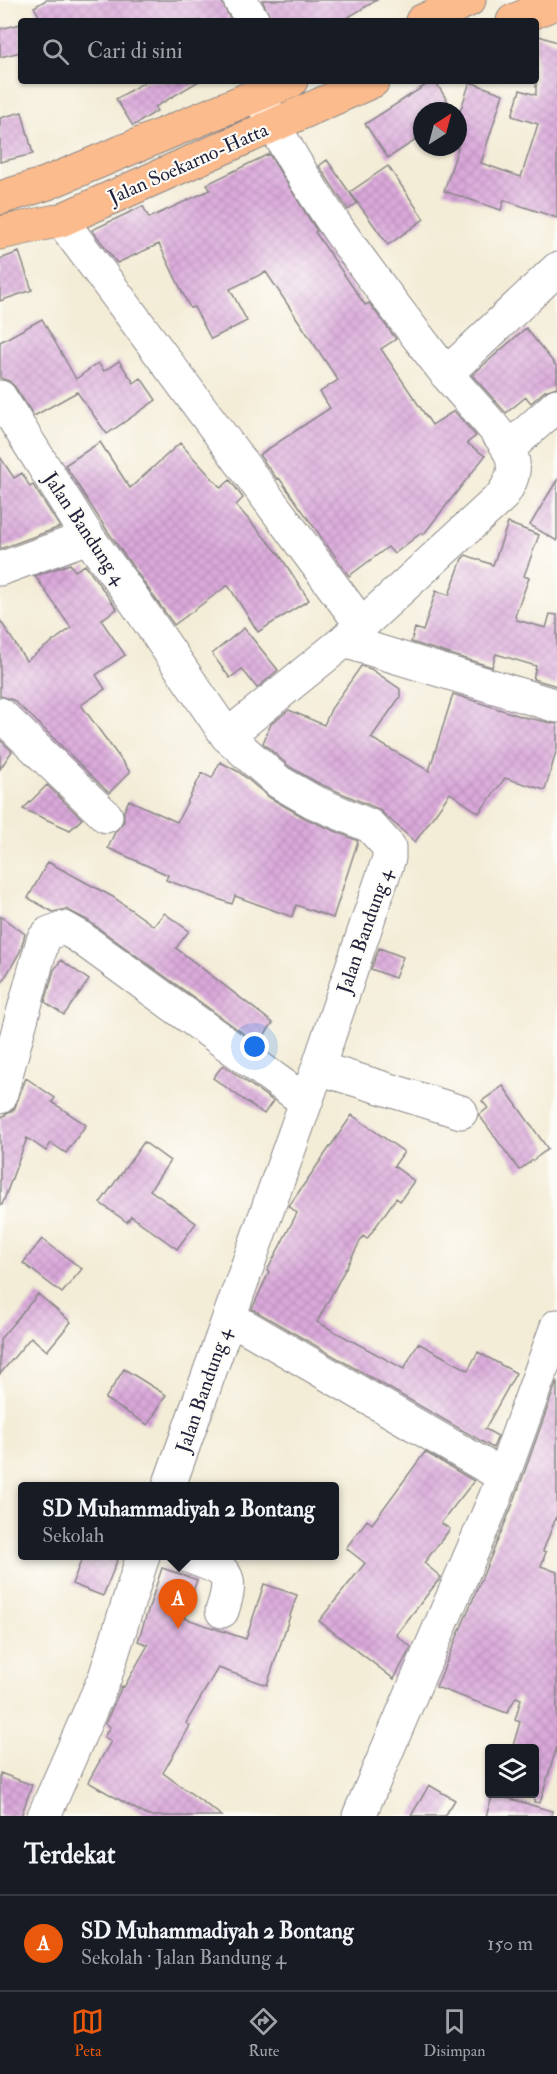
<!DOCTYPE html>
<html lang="id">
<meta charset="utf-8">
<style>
:root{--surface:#171b24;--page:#20242c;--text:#f1f3f6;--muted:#9ea1a6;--line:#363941;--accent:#ea580c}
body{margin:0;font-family:"IM FELL Double Pica",serif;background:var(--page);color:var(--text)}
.controls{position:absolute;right:18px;bottom:18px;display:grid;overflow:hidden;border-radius:6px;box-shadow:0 2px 4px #0004}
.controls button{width:54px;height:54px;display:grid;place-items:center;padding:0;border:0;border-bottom:2px solid var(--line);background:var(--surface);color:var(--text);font:30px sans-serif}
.compass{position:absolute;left:413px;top:102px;width:54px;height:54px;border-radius:50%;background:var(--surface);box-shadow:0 2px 4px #0004;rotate:36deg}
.you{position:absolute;left:255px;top:1047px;width:21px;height:21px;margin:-15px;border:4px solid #fff;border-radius:50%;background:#1a73e8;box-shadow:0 0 0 9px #1a73e833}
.badge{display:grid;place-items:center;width:39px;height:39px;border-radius:50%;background:var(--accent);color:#fff;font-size:20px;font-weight:700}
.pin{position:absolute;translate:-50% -50px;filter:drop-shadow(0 2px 3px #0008)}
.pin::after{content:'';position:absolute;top:32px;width:21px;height:18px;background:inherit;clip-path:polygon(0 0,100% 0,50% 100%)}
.popup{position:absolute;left:18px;top:1482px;width:321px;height:78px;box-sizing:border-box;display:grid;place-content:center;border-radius:6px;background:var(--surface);filter:drop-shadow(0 2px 4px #0005);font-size:20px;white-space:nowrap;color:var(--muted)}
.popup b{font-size:22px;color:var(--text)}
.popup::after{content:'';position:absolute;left:50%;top:100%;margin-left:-12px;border:12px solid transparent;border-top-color:var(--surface)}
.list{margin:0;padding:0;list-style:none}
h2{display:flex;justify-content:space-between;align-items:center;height:78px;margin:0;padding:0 24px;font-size:26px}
h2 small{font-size:20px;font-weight:400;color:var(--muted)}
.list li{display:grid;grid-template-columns:39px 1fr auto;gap:18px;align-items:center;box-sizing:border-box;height:96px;padding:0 24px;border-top:2px solid var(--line)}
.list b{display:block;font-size:22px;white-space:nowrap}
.list p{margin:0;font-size:20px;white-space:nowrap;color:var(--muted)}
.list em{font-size:20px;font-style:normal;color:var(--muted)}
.icon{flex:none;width:33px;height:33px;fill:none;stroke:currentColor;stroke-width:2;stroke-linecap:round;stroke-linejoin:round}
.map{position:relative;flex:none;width:557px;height:1816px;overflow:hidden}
.search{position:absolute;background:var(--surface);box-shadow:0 2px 4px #0004;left:18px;right:18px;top:18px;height:66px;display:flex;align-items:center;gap:15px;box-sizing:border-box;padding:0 21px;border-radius:6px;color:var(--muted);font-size:22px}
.sheet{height:174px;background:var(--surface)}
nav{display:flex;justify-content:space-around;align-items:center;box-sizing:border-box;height:84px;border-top:2px solid var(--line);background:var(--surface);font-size:16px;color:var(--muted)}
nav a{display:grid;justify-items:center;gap:3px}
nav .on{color:var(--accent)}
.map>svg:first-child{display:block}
</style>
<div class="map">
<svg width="557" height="1816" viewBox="0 0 557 1816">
<defs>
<pattern id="building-cross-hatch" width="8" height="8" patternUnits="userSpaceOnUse" patternTransform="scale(1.5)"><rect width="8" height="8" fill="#daa9da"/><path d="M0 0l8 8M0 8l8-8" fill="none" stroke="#bb91bc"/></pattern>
</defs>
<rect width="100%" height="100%" fill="#fdfcf7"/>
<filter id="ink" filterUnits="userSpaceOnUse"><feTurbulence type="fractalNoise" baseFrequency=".0167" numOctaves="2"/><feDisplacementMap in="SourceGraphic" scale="12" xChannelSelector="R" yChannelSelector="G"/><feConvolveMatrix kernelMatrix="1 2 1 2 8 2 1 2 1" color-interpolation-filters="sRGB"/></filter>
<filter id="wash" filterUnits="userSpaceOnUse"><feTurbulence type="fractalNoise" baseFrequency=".008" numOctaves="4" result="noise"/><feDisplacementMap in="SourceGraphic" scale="24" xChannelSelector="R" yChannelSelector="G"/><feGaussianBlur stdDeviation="1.35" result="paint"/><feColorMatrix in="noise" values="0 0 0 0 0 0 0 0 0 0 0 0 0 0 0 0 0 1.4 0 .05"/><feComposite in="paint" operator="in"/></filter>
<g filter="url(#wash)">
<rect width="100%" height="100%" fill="#f3ecd6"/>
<g id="blocks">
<!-- building -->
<path fill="url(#building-cross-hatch)" d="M 46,0 L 221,0 L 231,21 L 42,21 L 34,7 Z
M 262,0 L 377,0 L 342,21 L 272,21 Z
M 21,24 L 21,52 L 0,57 L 0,29 Z
M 536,35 L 557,42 L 557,218 L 504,200 L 501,210 L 444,191 L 458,148 L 455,147 L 458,147 L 458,117 L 470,82 L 503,94 L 481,163 L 521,177 L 538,124 L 512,116 L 520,90 L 536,95 Z
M 146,81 L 199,81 L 155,107 L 157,111 L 133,126 L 116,99 Z
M 432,81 L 435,81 L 454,111 L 422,111 L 422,136 L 388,158 L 365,124 Z
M 22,112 L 33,154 L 0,162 L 0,118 Z
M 269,154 L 317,231 L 315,232 L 365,305 L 369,303 L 396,339 L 381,349 L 432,425 L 454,411 L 476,436 L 467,443 L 485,456 L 423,535 L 421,533 L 394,554 L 388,547 L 349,576 L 279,478 L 277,479 L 259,455 L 330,408 L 320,392 L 338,380 L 266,272 L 230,289 L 247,321 L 211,339 L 194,307 L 190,308 L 159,244 L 117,263 L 92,230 L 143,206 L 149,218 L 210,190 L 207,184 Z
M 327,160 L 357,203 L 348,210 L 319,166 Z
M 388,166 L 424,219 L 388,245 L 350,192 Z
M 19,252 L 32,290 L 0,301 L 0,259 Z
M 42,319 L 76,379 L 98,363 L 104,371 L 119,361 L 134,383 L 141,378 L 156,400 L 107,434 L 77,392 L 34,416 L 15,387 L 9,381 L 0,378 L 0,342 Z
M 526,328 L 557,367 L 557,387 L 545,391 L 531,403 L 526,397 L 506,413 L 472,375 Z
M 100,442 L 130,488 L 180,443 L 221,488 L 230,480 L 243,498 L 236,505 L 279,554 L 309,600 L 258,632 L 228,585 L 174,625 L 104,526 L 65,465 Z
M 0,457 L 14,478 L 22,473 L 30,487 L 33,485 L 60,527 L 0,549 Z
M 557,480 L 557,541 L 530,525 Z
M 508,523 L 539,535 L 524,576 L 529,578 L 515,616 L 517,620 L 546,628 L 550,614 L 557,615 L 557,686 L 533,679 L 536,666 L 496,654 L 492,667 L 411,642 L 415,628 L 423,631 L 436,591 L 449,595 L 462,559 L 466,555 L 493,565 Z
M 70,564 L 75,571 L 85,565 L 117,609 L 101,620 L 125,655 L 96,675 L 105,689 L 81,705 L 130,772 L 109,793 L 33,718 L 13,700 L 0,696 L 0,620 L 26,661 L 71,628 L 35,576 Z
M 244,628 L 278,670 L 257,688 L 242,669 L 230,678 L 212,654 Z
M 361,666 L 371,669 L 400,689 L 400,697 L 371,738 L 429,771 L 453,694 L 523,717 L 557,724 L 557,749 L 545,790 L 505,778 L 479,813 L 450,793 L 415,842 L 378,809 L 320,784 L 290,767 L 263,743 L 271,724 L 289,710 L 324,725 L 331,709 Z
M 0,740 L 12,751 L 0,769 Z
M 220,762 L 239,772 L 270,798 L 305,818 L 358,841 L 333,918 L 296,905 L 292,917 L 235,896 L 232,904 L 166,880 L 168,875 L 108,848 L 115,832 L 124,821 L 124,811 L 129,800 L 177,822 L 202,773 L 212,778 Z
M 47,785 L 82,819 L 70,830 L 23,809 Z
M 48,862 L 113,897 L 154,926 L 164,913 L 189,931 L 176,948 L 273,1023 L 258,1044 L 87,920 L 66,909 L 53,912 L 28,898 Z
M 0,916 L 25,934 L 20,952 L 0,986 Z
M 379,948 L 403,957 L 395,978 L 371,969 Z
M 61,960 L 89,980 L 64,1015 L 45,1002 L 54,970 Z
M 223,1065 L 273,1101 L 264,1114 L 213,1078 Z
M 26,1078 L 55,1098 L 52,1102 L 86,1125 L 66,1153 L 51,1143 L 46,1151 L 27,1138 L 2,1205 L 0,1205 L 0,1118 L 14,1110 Z
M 503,1086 L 548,1149 L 519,1170 L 479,1115 L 488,1108 L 482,1101 Z
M 352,1115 L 404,1152 L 394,1166 L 414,1181 L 400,1201 L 396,1198 L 367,1239 L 363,1236 L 317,1322 L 404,1369 L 418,1343 L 468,1370 L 478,1352 L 516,1373 L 485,1429 L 498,1436 L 493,1448 L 252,1309 L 269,1272 L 267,1271 L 297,1213 L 289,1206 Z
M 144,1142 L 170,1161 L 150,1190 L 196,1223 L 177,1249 L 131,1216 L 127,1222 L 100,1203 Z
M 42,1239 L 82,1269 L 62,1293 L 23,1263 Z
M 38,1294 L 71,1322 L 47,1351 L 31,1337 L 0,1374 L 0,1339 Z
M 124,1369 L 166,1395 L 148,1425 L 105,1399 Z
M 557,1381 L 557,1515 L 543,1551 L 546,1552 L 541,1566 L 557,1572 L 557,1746 L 540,1803 L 534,1802 L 534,1749 L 512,1749 L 520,1722 L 515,1720 L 521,1699 L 516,1697 L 507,1713 L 436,1687 L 513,1504 Z
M 425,1452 L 474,1481 L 441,1523 L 450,1529 L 424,1563 L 441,1577 L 396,1635 L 411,1647 L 394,1679 L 319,1621 L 365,1563 L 346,1548 L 367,1520 L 372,1524 Z
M 83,1556 L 119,1556 L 103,1596 L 72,1584 Z
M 162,1568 L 197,1580 L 184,1618 L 246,1639 L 264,1584 L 297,1595 L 267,1685 L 218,1668 L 186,1723 L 190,1726 L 163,1773 L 222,1816 L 148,1816 L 88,1782 L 111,1741 L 104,1737 L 110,1727 L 105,1724 L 122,1686 L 124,1687 L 148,1645 L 138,1641 Z
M 0,1773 L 32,1785 L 21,1816 L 0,1816 Z
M 429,1785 L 455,1800 L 445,1816 L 411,1816 Z
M 493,1794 L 552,1811 L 551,1816 L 486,1816 Z"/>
</g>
</g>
<g filter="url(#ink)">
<use href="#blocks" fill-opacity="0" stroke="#8a8788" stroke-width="1.5"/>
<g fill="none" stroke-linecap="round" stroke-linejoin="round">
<defs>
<path id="minor" d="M 240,0 L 253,21
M 61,220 L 361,624
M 446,374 L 557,269
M 0,397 L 88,537 L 130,594 L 227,736 L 279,782 L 312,801 L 370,826 L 389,847 L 389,858 L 318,1068 L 169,1486
M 508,449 L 557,405
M 0,569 L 88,537
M 344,641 L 557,706
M 0,714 L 106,816
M 227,736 L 344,641 L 502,496 C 512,481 518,468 509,450 C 497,427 462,394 445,372 C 377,284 307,196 259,95
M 318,1068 L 461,1112
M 0,1097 L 43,940 L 49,933 L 64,928 L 78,936 L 305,1101
M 229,1317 L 503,1476
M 188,1556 C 224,1570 236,1570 222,1611
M 44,1816 L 105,1677 L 143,1556
M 359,1816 L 495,1498 L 557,1326"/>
<path id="major" d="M 422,21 L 469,0
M 513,21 L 557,2
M 0,198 L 45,184 L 291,81
M 0,233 L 61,220 L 373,81"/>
</defs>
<!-- minor casing -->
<use href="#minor" stroke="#8a8788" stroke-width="35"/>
<!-- major casing -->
<use href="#major" stroke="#8a8788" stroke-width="35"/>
<!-- minor -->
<use href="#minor" stroke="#fff" stroke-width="33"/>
<!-- major -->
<use href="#major" stroke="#fbbb8d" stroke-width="33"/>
</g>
</g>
<g text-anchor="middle" stroke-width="4.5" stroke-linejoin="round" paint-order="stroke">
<!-- street labels -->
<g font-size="20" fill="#22223b" stroke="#fdfcf7">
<text transform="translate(188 163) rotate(-24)" y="7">Jalan Soekarno-Hatta</text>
<text transform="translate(85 528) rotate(56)" y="7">Jalan Bandung 4</text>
<text transform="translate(364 931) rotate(-71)" y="7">Jalan Bandung 4</text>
<text transform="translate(203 1390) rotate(-71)" y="7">Jalan Bandung 4</text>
</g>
</g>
</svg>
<div class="controls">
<button><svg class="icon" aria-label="layers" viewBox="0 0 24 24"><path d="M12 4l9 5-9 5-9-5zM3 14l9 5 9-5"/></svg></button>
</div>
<svg class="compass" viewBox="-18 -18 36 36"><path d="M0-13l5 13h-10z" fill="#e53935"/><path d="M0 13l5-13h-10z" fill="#9ea1a6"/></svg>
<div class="you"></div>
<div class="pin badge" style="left:178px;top:1629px">A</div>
<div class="popup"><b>SD Muhammadiyah 2 Bontang</b>Sekolah</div>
<div class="search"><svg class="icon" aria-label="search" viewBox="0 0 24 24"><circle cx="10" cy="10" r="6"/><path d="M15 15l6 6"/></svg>Cari di sini</div>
</div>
<section class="sheet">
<h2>Terdekat<small></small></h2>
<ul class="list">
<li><span class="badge">A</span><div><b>SD Muhammadiyah 2 Bontang</b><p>Sekolah · Jalan Bandung 4</p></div><em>150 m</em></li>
</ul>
</section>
<nav>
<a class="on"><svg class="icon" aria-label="map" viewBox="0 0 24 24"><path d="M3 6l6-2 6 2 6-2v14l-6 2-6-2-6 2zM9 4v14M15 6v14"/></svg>Peta</a>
<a><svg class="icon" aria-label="directions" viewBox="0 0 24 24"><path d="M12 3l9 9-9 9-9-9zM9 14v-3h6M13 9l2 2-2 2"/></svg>Rute</a>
<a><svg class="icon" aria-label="saved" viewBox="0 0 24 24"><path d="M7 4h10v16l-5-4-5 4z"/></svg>Disimpan</a>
</nav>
